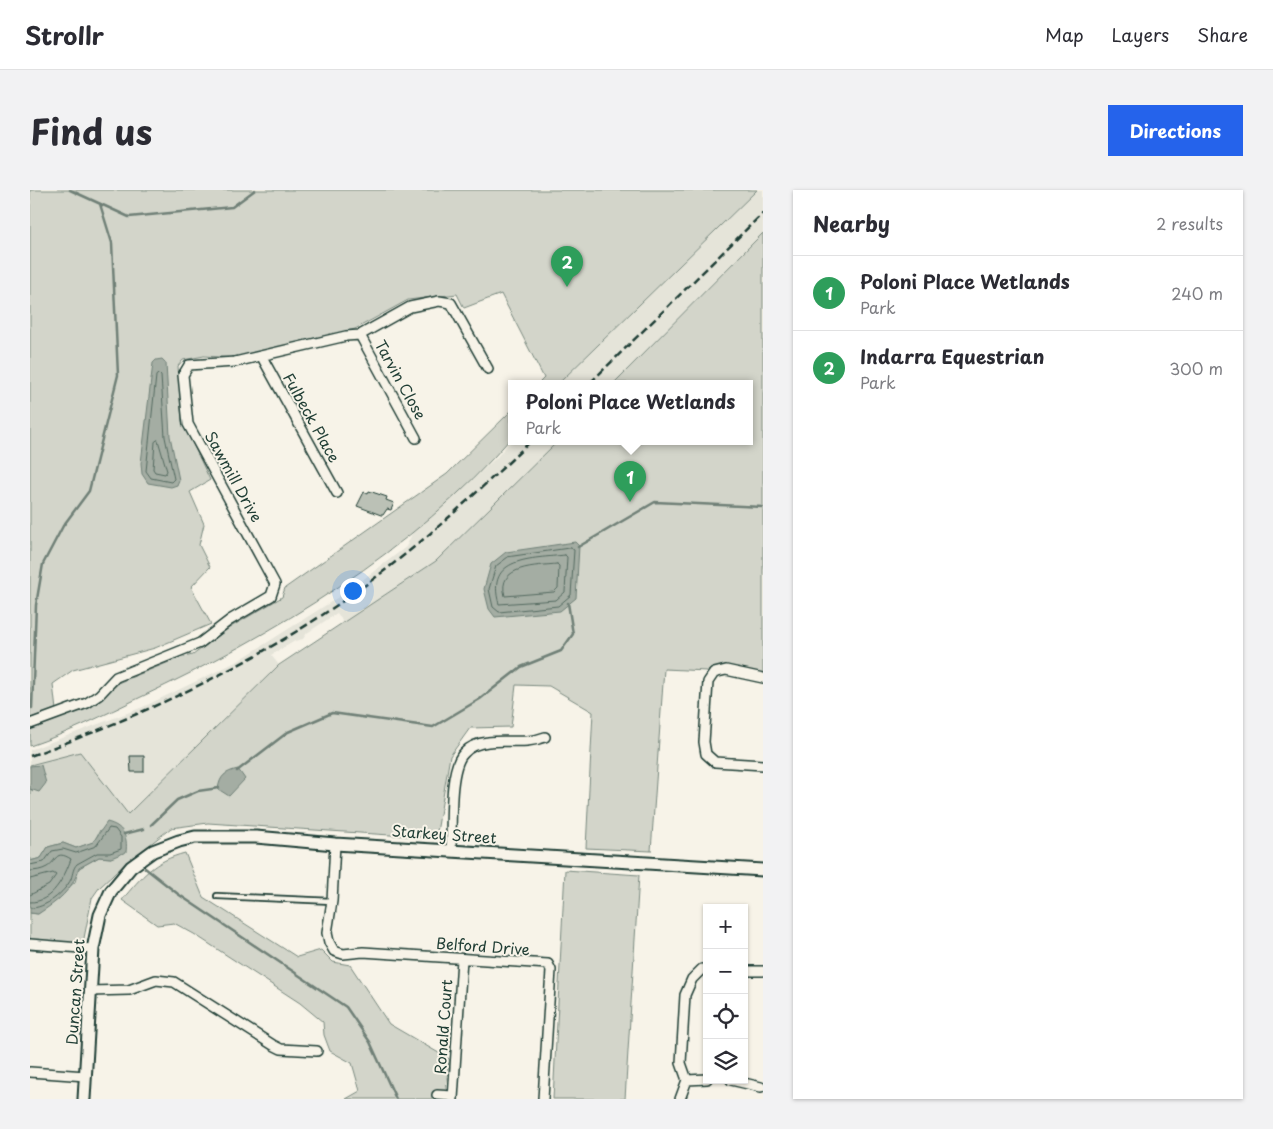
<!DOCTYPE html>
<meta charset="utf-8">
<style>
:root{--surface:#fff;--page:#f2f2f3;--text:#2b2b33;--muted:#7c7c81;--line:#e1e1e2;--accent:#2563eb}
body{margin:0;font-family:"Playpen Sans",sans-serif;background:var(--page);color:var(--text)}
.controls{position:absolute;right:15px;bottom:15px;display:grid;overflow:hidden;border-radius:0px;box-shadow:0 1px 4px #0004}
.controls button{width:45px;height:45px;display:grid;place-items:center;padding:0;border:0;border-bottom:1px solid var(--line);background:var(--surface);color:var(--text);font:25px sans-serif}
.you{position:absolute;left:322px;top:400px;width:18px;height:18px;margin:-12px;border:4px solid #fff;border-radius:50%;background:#1a73e8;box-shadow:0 0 0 8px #1a73e833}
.badge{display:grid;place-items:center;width:32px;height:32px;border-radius:50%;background:var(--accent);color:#fff;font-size:16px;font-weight:700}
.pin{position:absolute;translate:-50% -41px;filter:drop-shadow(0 1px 2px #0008)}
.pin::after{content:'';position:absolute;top:26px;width:18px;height:15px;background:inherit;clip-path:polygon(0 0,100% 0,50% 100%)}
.popup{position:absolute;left:478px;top:190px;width:245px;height:65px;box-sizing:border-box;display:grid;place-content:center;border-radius:0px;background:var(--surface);filter:drop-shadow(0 1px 4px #0005);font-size:16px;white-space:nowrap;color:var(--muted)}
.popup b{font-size:19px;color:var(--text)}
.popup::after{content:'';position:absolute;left:50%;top:100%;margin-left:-10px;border:10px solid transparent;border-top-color:var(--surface)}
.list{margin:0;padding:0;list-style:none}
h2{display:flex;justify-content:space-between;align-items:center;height:65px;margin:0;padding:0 20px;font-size:21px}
h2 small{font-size:16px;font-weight:400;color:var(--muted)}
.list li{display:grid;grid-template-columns:32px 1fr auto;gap:15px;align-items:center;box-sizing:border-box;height:75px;padding:0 20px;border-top:1px solid var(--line)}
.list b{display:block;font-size:19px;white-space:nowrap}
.list p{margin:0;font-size:16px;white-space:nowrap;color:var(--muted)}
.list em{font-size:16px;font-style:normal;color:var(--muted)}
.icon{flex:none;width:28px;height:28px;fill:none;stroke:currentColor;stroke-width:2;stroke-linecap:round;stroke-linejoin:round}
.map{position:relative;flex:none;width:733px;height:909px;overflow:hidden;border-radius:0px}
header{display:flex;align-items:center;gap:30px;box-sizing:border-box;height:70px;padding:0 25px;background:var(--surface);border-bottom:1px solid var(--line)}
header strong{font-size:24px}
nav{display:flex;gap:28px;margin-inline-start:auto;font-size:18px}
.intro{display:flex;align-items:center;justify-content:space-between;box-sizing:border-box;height:120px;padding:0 30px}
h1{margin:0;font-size:35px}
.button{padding:12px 22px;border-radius:0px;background:var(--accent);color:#fff;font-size:18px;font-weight:700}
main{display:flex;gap:30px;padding:0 30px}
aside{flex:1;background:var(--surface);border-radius:0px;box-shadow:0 1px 4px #0004}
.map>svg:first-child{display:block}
</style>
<header>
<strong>Strollr</strong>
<nav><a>Map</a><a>Layers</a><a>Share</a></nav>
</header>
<div class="intro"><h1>Find us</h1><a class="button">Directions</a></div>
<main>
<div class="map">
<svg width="733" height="909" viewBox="0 0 733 909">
<rect width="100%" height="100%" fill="#f7f3e8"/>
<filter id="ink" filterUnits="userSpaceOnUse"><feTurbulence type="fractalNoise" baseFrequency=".02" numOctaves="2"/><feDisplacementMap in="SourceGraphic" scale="10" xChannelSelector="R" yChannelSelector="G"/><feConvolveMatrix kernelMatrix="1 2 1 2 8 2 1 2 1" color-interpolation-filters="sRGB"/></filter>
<g filter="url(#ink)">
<!-- built -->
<path fill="#e5e4d9" d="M 727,0 L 733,0 L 733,43 L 584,193 L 529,193 Z
M 481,250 L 528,251 L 406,371 L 311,434 L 312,430 L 307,423 L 277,443 L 273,449 L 265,451 L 241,465 L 249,475 L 98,624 L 50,563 L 0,580 L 0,560 L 113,517 L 208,471 L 318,401 L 376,357 L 385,337 L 419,311 L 467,267 Z"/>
<!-- green -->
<path fill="#d3d5ca" stroke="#79897f" d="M 0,0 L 727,0 L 529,193 L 509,193 L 514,188 L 471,104 L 434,118 L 427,104 L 378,110 L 325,139 L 207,168 L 174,166 L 153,170 L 148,176 L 152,231 L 180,290 L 160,302 L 174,334 L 169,355 L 180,377 L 161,397 L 181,434 L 125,458 L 43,480 L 23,494 L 27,529 L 61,517 L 90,492 L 149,468 L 163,465 L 199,438 L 252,407 L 255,398 L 417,284 L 481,221 L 481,248 C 385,360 243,445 111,507 C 74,525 38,543 0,556 Z
M 733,43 L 733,483 L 695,475 L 677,481 L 634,479 L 621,661 L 556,658 L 563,522 L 519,496 L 486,495 L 481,537 L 440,538 L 420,566 L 406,648 L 178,633 L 141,638 L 96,673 L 69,698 L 62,708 L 51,763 L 0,760 L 0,723 L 8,724 L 45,692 L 49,678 L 69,667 L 81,668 L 70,640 L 64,652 L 46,658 L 33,653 L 18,657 L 11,668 L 0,671 L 0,599 L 3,601 L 0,575 L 50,562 L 98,624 L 249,475 L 406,371 L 528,251 L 719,251 L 719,193 L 584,193 Z
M 155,663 L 173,707 L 267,767 L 291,760 L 303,772 L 320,775 L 359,834 L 419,869 L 415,909 L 316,909 L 330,901 L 322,873 L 300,861 L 294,845 L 293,832 L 270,813 L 164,744 L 144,733 L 127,735 L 92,710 C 112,686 124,671 155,663 Z
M 535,680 L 609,685 L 595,909 L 523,909 Z"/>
<!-- water -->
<path fill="#a4ada3" stroke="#6f8077" d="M 132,169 L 136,173 L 140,246 L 149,290 L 147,295 L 141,297 L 118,293 L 112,284 L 111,273 L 123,173 L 126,170 Z
M 545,352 L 549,356 L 546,408 L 530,421 L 465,427 L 459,419 L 454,399 L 461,374 L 476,362 Z
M 11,575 L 16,593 L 9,602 L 0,599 L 0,576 Z
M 208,579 L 215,589 L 199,606 L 188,599 C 190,586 195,582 208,579 Z
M 77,632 C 93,636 98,646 96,662 L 81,668 L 69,667 L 49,678 C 42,701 28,711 8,724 L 0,723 L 0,671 L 11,668 L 18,657 L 33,653 L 46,658 L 63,652 Z"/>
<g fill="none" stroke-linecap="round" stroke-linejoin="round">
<!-- shore -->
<path stroke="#546a60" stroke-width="1" d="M 129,184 L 131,186 L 135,247 L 144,289 L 141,292 L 121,288 L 116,281 L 126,186 Z
M 128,250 L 137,281 L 135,284 L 125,282 L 123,279 L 125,252 Z
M 541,358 L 544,360 L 541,405 L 528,416 L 469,422 L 463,417 L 459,399 L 466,376 L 478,367 Z
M 535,365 L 537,367 L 535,402 L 526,410 L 469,414 C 455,366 502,369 535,365 Z
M 527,374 L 529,376 L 528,398 L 524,402 L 475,406 C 466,375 507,376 527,374 Z
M 0,675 L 14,672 L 22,661 L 33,659 L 46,663 L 66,656 L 79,638 L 85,639 L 91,647 L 91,659 L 80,663 L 67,663 L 47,674 C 43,678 43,683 41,689 C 35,702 15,719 0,718
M 0,681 C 5,681 12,680 17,677 C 27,671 25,659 41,669 C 35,686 22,713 0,712
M 0,689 L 23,683 L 26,685 L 19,695 L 0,705"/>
<!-- stream -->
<path stroke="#6f8077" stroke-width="2.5" d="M 40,0 L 99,27 L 202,17 L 225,0
M 548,357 L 625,312 L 733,317
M 2,518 L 6,415 L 13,374 L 33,336 L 59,301 L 88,185 L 82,53 L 70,14
M 207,581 L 258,542 L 302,523 L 403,537 L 450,509 L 491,477 L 531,461 L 543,444 L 538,413
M 121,635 L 147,610 L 168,601 L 189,598
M 94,644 L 114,639
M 115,678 L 148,704 L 316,817 L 340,852 L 366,909"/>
</g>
<!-- building -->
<path fill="#bbc1b6" stroke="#1f3d34" d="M 339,301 L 357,307 L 356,310 L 364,313 L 361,320 L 357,319 L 353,325 L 351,325 L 327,316 L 334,302 L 338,304 Z
M 100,566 L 114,566 L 114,582 L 101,582 Z"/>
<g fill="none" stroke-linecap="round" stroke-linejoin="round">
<defs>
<path id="service" d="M 187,706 L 302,711"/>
<path id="minor" d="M 330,145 L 386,248
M 232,167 L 307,303
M 733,488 L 696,480 L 684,483 L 678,492 L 674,552 L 676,564 L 685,572 L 733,575
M 0,534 L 57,513 L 69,505 L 86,487 L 170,453 L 200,430 L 241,406 L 245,394 L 158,234 L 153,185 L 159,175 L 205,172 L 316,146 L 330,145 L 380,117 L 409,111 L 421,113 L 458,179
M 305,654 L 302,711 L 297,743 L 299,752 L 304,761 L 313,764 L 333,762 L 518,774 L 521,780 L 513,909
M 421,661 C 422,638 418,578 434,563 C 440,556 449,553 458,552 C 479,549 494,555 515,547
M 0,754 L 63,759
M 714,781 L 733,781
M 60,801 L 99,800 L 126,790 L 144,792 L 243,855 L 251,859 L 287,861
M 0,882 L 56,886
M 657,890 L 677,889
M 701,890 L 731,897
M 407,905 L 423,906
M 423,909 L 432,769
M 650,909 L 657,890 L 651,873 L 655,805 L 662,789 L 672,779 L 677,779"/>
<path id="tertiary" d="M 54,909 L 63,759 L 70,725 L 81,701 L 101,677 L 123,661 L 149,651 L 165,647 L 226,647 L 305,654 L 733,680"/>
</defs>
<!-- service casing -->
<use href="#service" stroke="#1f3d34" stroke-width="8"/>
<!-- minor casing -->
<use href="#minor" stroke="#1f3d34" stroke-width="12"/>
<!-- tertiary casing -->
<use href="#tertiary" stroke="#1f3d34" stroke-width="15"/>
<!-- service -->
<use href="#service" stroke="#f7f3e8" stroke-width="4.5"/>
<!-- minor -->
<use href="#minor" stroke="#f7f3e8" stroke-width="9"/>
<!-- tertiary -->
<use href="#tertiary" stroke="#f7f3e8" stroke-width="11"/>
<!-- rail -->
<path stroke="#1f3d34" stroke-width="2.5" stroke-dasharray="8 4" stroke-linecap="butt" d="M 560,193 L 733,23
M 0,566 C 126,521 248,463 354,381 C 406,341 454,296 501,251"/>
</g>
</g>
<g text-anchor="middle" stroke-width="4" stroke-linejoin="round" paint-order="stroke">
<!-- street labels -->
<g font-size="15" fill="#1f3d34" stroke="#f7f3e8">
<text transform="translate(370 190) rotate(61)" y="5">Tarvin Close</text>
<text transform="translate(281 228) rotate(61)" y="5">Fulbeck Place</text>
<text transform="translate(203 287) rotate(61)" y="5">Sawmill Drive</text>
<text transform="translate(414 645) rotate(4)" y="5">Starkey Street</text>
<text transform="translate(453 757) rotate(4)" y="5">Belford Drive</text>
<text transform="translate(46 802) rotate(-86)" y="5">Duncan Street</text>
<text transform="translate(414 837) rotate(-86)" y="5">Ronald Court</text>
</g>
</g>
</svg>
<div class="controls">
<button>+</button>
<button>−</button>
<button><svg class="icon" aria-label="locate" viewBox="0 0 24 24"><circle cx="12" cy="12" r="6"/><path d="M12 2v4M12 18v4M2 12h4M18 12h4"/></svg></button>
<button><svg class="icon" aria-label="layers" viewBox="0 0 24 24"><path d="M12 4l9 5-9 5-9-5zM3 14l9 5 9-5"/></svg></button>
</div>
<div class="you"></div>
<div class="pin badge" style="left:600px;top:312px;background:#2e9e5b">1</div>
<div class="popup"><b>Poloni Place Wetlands</b>Park</div>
<div class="pin badge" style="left:537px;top:97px;background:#2e9e5b">2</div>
</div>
<aside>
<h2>Nearby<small>2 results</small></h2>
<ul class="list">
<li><span class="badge" style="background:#2e9e5b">1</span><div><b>Poloni Place Wetlands</b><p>Park</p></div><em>240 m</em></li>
<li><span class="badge" style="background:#2e9e5b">2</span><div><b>Indarra Equestrian</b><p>Park</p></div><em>300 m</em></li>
</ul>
</aside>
</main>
